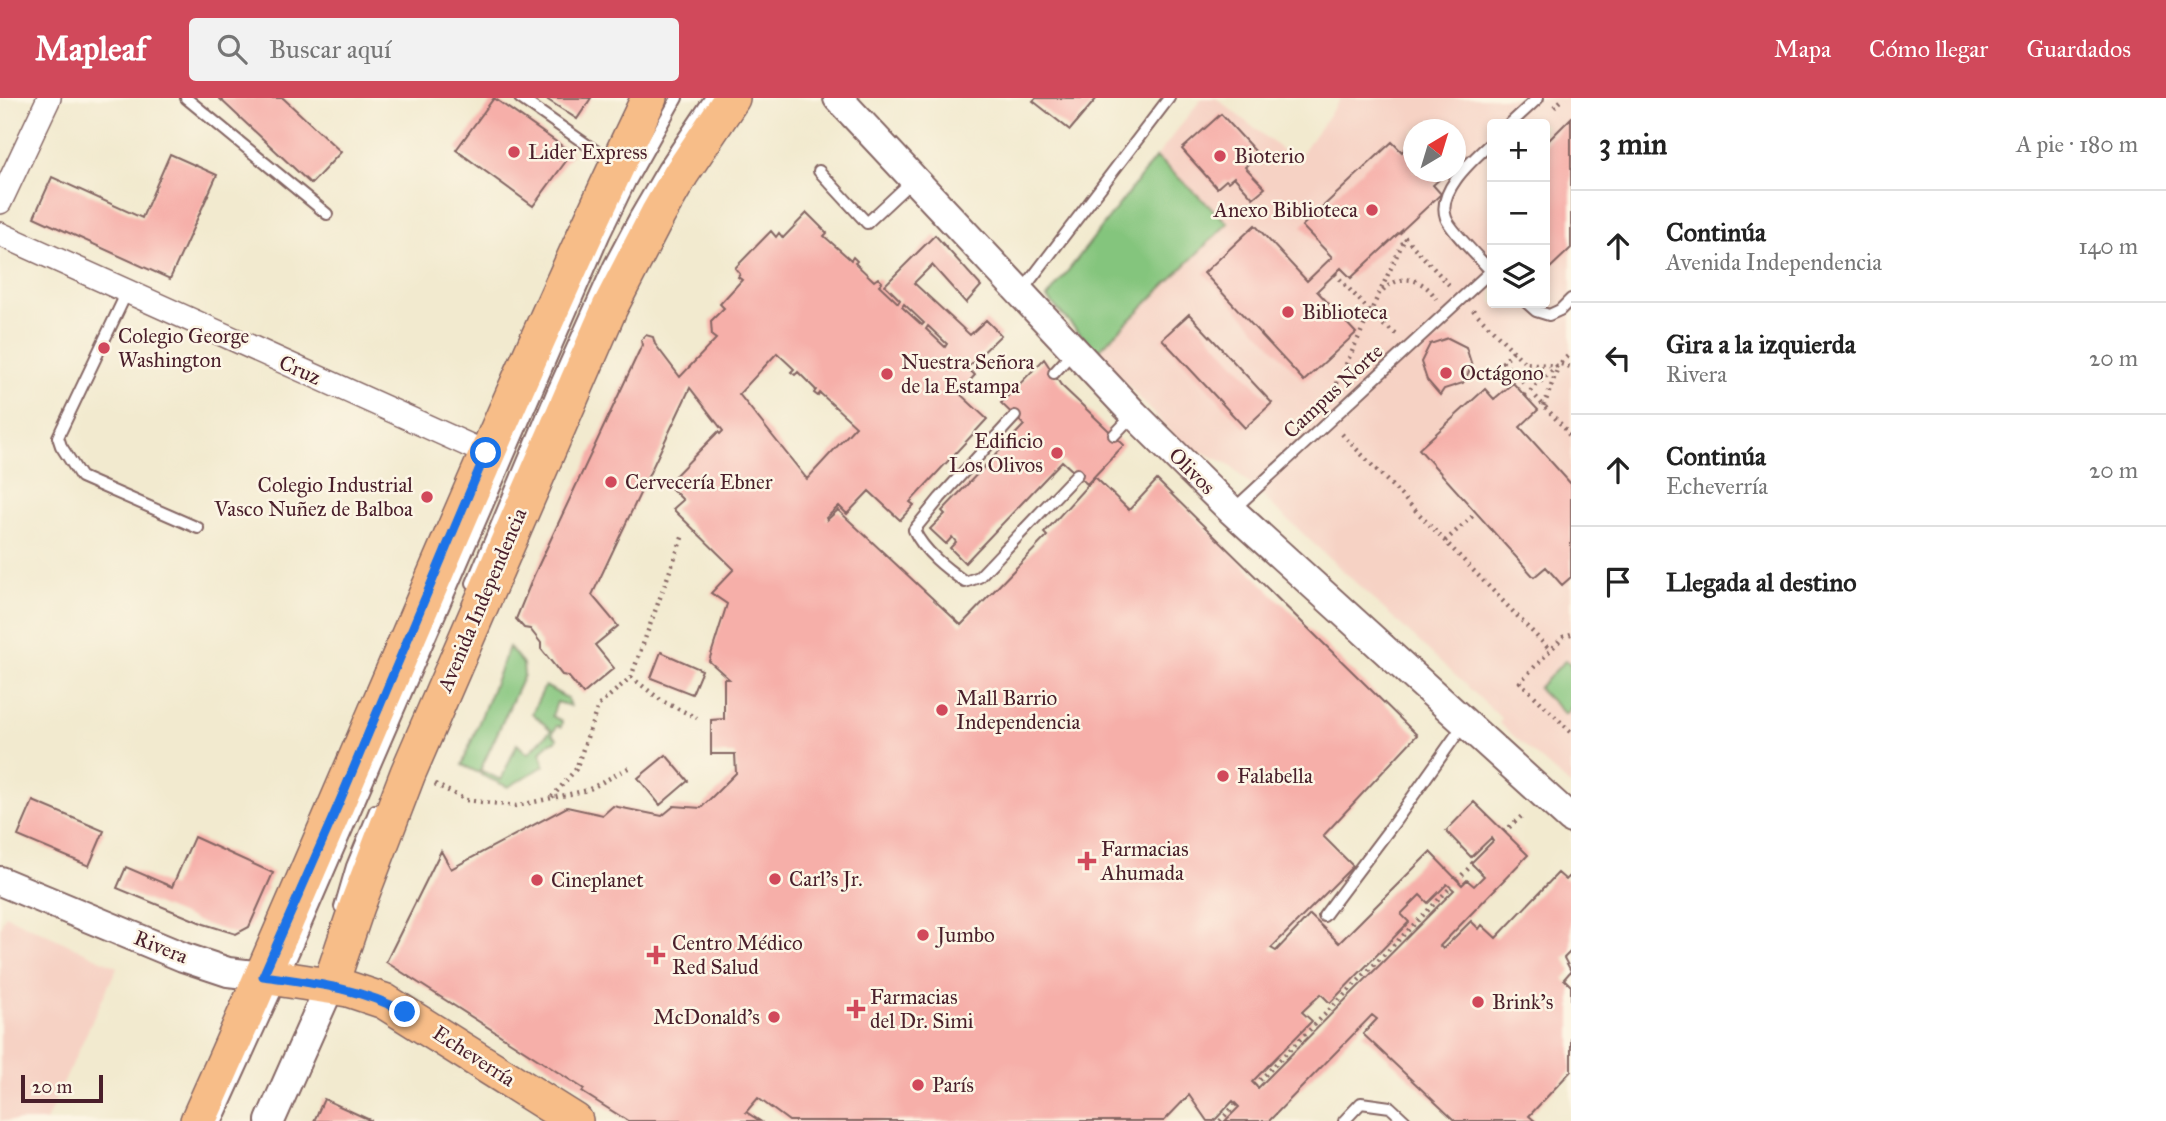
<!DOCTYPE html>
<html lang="es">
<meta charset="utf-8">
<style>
:root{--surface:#fff;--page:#f2f2f2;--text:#222;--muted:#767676;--line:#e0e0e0;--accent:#d1495b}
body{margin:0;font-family:"IM FELL Great Primer",serif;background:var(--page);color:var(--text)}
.controls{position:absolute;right:21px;top:21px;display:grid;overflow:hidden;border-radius:7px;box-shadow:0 4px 10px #0003}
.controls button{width:63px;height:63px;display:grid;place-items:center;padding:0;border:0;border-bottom:2px solid var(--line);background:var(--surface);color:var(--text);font:35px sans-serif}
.compass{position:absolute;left:1403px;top:21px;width:63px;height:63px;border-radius:50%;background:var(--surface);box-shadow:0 4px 10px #0003;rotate:38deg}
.scale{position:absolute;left:21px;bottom:18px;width:82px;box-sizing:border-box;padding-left:7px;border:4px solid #4a1f2b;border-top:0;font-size:19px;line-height:24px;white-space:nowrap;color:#4a1f2b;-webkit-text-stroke:5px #fcf5e5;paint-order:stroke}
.stop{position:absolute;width:21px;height:21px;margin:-16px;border:5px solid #1a73e8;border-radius:50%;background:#fff}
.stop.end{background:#1a73e8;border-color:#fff;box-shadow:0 2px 7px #0008}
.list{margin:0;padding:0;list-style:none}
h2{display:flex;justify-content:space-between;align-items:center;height:91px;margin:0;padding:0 28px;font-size:30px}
h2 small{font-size:23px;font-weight:400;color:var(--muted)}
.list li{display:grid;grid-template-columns:46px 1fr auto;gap:21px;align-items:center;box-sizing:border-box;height:112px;padding:0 28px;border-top:2px solid var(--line)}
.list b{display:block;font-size:26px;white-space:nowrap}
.list p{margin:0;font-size:23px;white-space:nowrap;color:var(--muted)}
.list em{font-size:23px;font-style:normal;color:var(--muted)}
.icon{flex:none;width:38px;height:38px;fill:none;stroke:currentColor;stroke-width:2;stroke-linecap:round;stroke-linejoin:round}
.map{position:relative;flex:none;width:1571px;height:1023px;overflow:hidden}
header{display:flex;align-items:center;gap:42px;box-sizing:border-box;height:98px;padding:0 35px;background:var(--accent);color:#fff}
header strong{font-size:33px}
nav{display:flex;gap:38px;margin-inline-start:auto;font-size:24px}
.search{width:490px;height:63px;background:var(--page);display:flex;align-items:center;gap:18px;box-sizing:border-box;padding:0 24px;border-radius:7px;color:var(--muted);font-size:26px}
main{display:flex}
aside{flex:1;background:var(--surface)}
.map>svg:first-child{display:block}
</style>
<header>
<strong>Mapleaf</strong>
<div class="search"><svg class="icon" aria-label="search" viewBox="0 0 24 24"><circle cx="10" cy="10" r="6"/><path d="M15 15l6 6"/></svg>Buscar aquí</div>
<nav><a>Mapa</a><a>Cómo llegar</a><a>Guardados</a></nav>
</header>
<main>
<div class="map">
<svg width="1571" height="1023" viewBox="0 0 1571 1023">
<rect width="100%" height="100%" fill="#fcf5e5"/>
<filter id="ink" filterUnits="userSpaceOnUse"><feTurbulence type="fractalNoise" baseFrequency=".0143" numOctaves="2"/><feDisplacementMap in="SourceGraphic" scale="14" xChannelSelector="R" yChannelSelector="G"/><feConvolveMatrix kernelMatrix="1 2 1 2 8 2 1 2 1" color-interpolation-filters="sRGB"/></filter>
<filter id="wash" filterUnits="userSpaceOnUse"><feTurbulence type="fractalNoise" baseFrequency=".00686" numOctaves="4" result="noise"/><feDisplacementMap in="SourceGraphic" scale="28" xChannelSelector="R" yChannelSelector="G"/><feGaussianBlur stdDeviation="1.57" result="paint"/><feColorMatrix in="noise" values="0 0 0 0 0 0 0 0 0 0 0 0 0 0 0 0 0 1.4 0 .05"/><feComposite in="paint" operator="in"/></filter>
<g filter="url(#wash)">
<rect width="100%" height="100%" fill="#f2eacf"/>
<!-- built -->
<path fill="#f6d2c4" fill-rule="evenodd" d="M 1202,0 L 1216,0 L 1296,63 L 1341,0 L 1571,0 L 1571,688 L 1499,625 L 1502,621 L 1228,366 L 1180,344 L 1047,200 ZM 1492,26 L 1545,26 L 1545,205 L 1492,205 ZM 1414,32 L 1456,32 L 1456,74 L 1414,74 Z
M 5,817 L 117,869 L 46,1023 L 0,1023 L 0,829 Z"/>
<!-- green -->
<path fill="#84c57d" stroke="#677254" stroke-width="2" d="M 1156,59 L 1228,125 L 1097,254 L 1047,200 Z
M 509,549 L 523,566 L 524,577 L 479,675 L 462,667 Z
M 1566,562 L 1571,567 L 1571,610 L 1565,616 L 1538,590 Z
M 545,588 L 567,600 L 570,608 L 557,604 L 552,618 L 562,623 L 561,629 L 557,628 L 552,636 L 557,640 L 556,643 L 548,646 L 541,654 L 544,668 L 508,689 L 481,677 L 482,673 L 501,682 L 517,646 L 528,656 L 551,632 L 532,615 Z"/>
<g id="blocks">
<!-- building -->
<path fill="#f6afa9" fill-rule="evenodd" d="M 219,0 L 283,0 L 341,54 L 311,86 Z
M 494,0 L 572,55 L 533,108 L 456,52 Z
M 545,0 L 591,0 L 577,21 Z
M 1036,0 L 1097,0 L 1070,32 L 1033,3 Z
M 1221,16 L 1256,54 L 1248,61 L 1251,63 L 1245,69 L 1265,90 L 1253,100 L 1234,79 L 1228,84 L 1226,82 L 1217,90 L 1182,51 Z
M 1571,20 L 1571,150 L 1548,172 L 1545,168 L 1545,46 Z
M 1413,43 L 1413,74 L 1448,74 L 1433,87 L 1441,96 L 1351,180 L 1341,170 L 1317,193 L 1356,235 L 1304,283 L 1204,175 L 1255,127 L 1307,183 L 1332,159 L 1302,128 L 1392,44 L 1402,54 Z
M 170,56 L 217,77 L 170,181 L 34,119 L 52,79 L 142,120 Z
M 807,115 L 827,135 L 824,138 L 851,162 L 853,159 L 857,163 L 855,165 L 874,183 L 878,180 L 882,184 L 879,187 L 898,205 L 900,202 L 885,187 L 935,137 L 981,188 L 966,205 L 932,167 L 914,185 L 970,237 L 986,222 L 1001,237 L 967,270 L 975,277 L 959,295 L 987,321 L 910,404 L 914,407 L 900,422 L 869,393 L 847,416 L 839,408 L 826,420 L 827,422 L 838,412 L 961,527 L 1047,438 L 1044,435 L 1095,379 L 1129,412 L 1157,382 L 1417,637 L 1323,738 L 1353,768 L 1271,850 L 1276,853 L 1310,817 L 1339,845 L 1430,754 L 1462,787 L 1467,782 L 1474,788 L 1484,778 L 1471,765 L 1493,743 L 1491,740 L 1471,759 L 1446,733 L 1474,704 L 1528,757 L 1440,848 L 1443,851 L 1471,823 L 1479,831 L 1482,827 L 1496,840 L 1558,775 L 1566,782 L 1571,777 L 1571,853 L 1564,860 L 1571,873 L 1564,881 L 1571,888 L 1571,973 L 1529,1018 L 1535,1023 L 1455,1023 L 1363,936 L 1377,921 L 1372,917 L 1269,1023 L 1225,1023 L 1239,1009 L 1233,1003 L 1214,1023 L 1207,1023 L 1189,997 L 1164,1023 L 789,1023 L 758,1000 L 746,1014 L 760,1023 L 628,1023 L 582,994 L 584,991 L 386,864 L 441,753 L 451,771 L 567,709 L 603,717 L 613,708 L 662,718 L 674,708 L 701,710 L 736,675 L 735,656 L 711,656 L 711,622 L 724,621 L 724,581 L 729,581 L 709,563 L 727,506 L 711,495 L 734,471 L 673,411 L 683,402 L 667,386 L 709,343 L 718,334 L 720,336 L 723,333 L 690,290 L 592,497 L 618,528 L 595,547 L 614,570 L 583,596 L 568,578 L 562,577 L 541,551 L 541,545 L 530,531 L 524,530 L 516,521 L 534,477 L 642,247 L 641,242 L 646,237 L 653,239 L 655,246 L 680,279 L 716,241 L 712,238 L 711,223 L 724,210 L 720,206 L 742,182 L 738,179 L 740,176 L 735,170 L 771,133 L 776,139 L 779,135 L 783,140 ZM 904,206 L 924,225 L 922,227 L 902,209 ZM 928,228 L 947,246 L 945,249 L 926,231 ZM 777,255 L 794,271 L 791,274 L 795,277 L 798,274 L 816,292 L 814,295 L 818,298 L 820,295 L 856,328 L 807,381 L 739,296 ZM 1447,786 L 1454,792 L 1258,990 L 1252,984 L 1312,923 L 1302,914 L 1321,896 L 1330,905 L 1409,824 L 1401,816 L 1420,797 L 1428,805 Z
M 1189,216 L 1272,305 L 1245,330 L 1162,241 Z
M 1448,240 L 1466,249 L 1472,268 L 1463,285 L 1444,291 L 1440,297 L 1427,282 L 1421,264 L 1430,246 Z
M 1044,261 L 1061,287 L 1124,347 L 1087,386 L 1062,363 L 965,465 L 950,450 L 956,444 L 952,439 L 946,446 L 930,431 L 945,416 L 942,413 L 1024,327 L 1001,305 Z
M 1513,285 L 1538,312 L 1520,329 L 1571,386 L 1571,479 L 1562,487 L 1546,469 L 1534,479 L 1419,351 L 1485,291 L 1494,301 Z
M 661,554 L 702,572 L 692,596 L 651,580 Z
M 666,657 L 688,683 L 660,707 L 638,680 Z
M 33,703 L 104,733 L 89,768 L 18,738 Z
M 194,739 L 273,775 L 249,829 L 236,836 L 204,826 L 117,790 L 126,769 L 172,789 Z
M 324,1001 L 372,1023 L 314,1023 Z"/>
</g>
</g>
<g filter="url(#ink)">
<use href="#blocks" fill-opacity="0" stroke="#856664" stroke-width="2"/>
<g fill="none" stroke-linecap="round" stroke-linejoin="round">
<defs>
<path id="service" d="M 186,0 L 327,116
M 520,0 L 613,65
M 1510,26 L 1538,0
M 1492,44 C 1475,60 1436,92 1446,120 C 1450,132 1482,163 1492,174
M 819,73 L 867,125 L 914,81
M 1022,193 L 1169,0
M 127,194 L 58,339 L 61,348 L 81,379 L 198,430
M 1527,205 L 1536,213 L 1549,217 L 1560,212 L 1571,201
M 1054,275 L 1073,254
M 1015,318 L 940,400 L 914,432 C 924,454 947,471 965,484 L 979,479 L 1077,376
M 1114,337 L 1132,318
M 1234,411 L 1491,173
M 472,485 L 553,292 L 609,167 L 635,118 L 663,70 L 710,0
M 340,809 L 352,768 L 375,712
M 1324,818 L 1394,725 L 1464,626
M 217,1023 L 297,847 L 604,138 L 630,84 L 677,0
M 1344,1023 L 1361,1005 L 1390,1009 L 1405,1023"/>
<path id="minor" d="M 0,104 L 49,0
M 0,136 L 486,355"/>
<path id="tertiary" d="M 838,0 L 1134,316 L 1232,413 L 1571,721
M 0,783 L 183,859 L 228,874 L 263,878
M 270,1023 L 330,888"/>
<path id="primary" d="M 263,878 L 348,891 L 384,903 L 575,1023
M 330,888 L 357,808 L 408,675 L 610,209 L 658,116 L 681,76 L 732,0
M 198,1023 C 351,683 488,336 649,0"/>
</defs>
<!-- service casing -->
<use href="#service" stroke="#856664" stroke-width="14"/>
<!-- minor casing -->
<use href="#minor" stroke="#856664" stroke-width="26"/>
<!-- tertiary casing -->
<use href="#tertiary" stroke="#856664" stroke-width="32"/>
<!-- primary casing -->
<use href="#primary" stroke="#856664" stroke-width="38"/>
<!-- path -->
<path stroke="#856664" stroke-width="4.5" stroke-dasharray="2 5" stroke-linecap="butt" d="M 1554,9 L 1564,0
M 1400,134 L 1450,188
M 1335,176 L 1381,225 L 1397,237
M 1383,193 C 1400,174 1424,180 1436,201
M 1473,212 L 1525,265 L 1558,268
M 1513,253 L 1503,264 L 1525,287
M 1561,266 L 1571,269
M 1334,292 L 1405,140
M 1525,298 L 1571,255
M 1536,299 L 1567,333 L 1571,341
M 1544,308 L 1558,269
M 1342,336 L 1550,552
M 1445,443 L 1476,415
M 1571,536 L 1563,539 L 1520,584 L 1571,634
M 631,579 L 662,603 L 697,620
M 435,686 L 466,702 L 516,708 L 588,692 L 630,669
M 552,699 L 576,671 L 598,608 L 631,579 L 683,437
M 1504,734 L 1524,716
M 1457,782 L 1473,766
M 1255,987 L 1451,789
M 1220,1023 L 1236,1006"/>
<!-- service -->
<use href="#service" stroke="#fff" stroke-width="10"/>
<!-- minor -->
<use href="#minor" stroke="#fff" stroke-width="23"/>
<!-- tertiary -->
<use href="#tertiary" stroke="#fff" stroke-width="28"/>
<!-- primary -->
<use href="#primary" stroke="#f7bd88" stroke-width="35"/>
</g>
</g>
<g fill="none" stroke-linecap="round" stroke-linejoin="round" filter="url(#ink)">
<!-- route -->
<path stroke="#1a73e8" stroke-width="9" d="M 405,914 C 360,890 313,885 263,878 L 339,705 L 486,355"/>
</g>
<!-- markers -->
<g fill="#d1495b" stroke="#fcf5e5" stroke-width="2.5">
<circle cx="514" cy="54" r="7"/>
<circle cx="1220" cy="58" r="7"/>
<circle cx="1372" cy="112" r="7"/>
<circle cx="1288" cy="214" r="7"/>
<circle cx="104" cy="250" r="7"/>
<circle cx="1446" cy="275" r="7"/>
<circle cx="887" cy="276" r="7"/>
<circle cx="1057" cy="355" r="7"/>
<circle cx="611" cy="384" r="7"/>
<circle cx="427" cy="399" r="7"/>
<circle cx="942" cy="612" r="7"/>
<circle cx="1223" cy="678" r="7"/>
<path d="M1083.5 752.5h7v7h7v7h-7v7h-7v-7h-7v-7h7z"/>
<circle cx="775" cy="781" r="7"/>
<circle cx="537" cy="782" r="7"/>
<circle cx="923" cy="837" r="7"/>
<path d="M652.5 846.5h7v7h7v7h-7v7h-7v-7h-7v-7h7z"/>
<circle cx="1478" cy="904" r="7"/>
<path d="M852.5 900.5h7v7h7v7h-7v7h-7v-7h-7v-7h7z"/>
<circle cx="774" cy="919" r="7"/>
<circle cx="918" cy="987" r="7"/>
</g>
<g text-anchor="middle" stroke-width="5" stroke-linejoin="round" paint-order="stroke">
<!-- poi labels -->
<g font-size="21" fill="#4a1f2b" stroke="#fcf5e5" text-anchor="start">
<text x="528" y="61">Lider Express</text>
<text x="1234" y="65">Bioterio</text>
<text x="1358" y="119" text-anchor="end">Anexo Biblioteca</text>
<text x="1302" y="221">Biblioteca</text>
<text x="118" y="245">Colegio George<tspan x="118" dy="24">Washington</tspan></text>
<text x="901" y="271">Nuestra Señora<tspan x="901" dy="24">de la Estampa</tspan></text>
<text x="1460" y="282">Octágono</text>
<text x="1043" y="350" text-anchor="end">Edificio<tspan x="1043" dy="24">Los Olivos</tspan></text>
<text x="625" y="391">Cervecería Ebner</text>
<text x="413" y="394" text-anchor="end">Colegio Industrial<tspan x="413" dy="24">Vasco Nuñez de Balboa</tspan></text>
<text x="956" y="607">Mall Barrio<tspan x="956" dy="24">Independencia</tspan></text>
<text x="1237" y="685">Falabella</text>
<text x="1101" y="758">Farmacias<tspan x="1101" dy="24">Ahumada</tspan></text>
<text x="789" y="788">Carl's Jr.</text>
<text x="551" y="789">Cineplanet</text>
<text x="937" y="844">Jumbo</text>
<text x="672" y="852">Centro Médico<tspan x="672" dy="24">Red Salud</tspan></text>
<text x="870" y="906">Farmacias<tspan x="870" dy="24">del Dr. Simi</tspan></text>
<text x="1492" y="911">Brink's</text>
<text x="760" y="926" text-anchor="end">McDonald's</text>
<text x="932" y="994">París</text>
</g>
<!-- street labels -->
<g font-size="21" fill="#4a1f2b" stroke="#fcf5e5">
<text transform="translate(300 272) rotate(24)" y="7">Cruz</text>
<text transform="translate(1333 293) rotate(-43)" y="7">Campus Norte</text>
<text transform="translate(1192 373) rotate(45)" y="7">Olivos</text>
<text transform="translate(482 502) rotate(-67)" y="7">Avenida Independencia</text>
<text transform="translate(161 849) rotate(22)" y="7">Rivera</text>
<text transform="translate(474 958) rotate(33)" y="7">Echeverría</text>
</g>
</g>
</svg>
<div class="controls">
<button>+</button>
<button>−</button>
<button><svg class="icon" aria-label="layers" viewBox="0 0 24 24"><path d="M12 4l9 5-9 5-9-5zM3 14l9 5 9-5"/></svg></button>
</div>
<svg class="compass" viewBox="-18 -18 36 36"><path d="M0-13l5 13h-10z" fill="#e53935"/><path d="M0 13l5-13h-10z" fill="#767676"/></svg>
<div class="scale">20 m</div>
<div class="stop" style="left:486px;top:355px"></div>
<div class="stop end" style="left:405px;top:914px"></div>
</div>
<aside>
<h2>3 min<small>A pie · 180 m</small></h2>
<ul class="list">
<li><svg class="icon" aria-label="ahead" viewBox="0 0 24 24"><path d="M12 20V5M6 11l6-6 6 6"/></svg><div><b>Continúa</b><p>Avenida Independencia</p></div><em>140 m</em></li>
<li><svg class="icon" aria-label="left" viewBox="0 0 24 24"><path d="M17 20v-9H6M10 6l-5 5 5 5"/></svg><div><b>Gira a la izquierda</b><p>Rivera</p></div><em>20 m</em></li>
<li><svg class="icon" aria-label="ahead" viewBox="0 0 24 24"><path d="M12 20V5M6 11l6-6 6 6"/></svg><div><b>Continúa</b><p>Echeverría</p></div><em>20 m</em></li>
<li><svg class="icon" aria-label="arrive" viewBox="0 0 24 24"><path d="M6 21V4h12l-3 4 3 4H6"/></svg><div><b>Llegada al destino</b></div></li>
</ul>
</aside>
</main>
